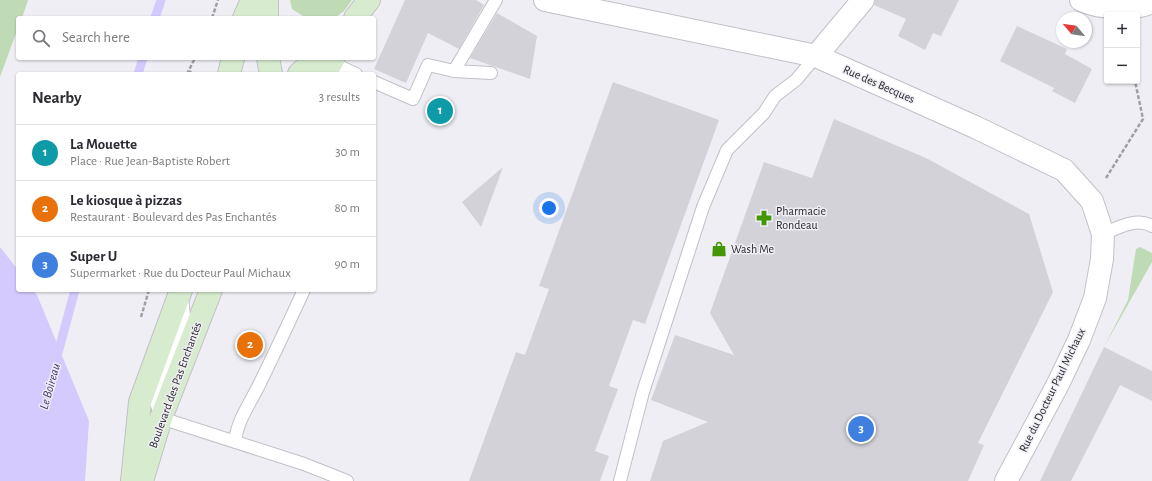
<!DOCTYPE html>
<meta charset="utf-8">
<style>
:root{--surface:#fff;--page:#f2f2f3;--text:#2b2b33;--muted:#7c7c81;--line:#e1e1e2;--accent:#db2777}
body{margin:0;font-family:"Alegreya Sans",sans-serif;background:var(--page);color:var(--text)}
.controls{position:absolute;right:12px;top:12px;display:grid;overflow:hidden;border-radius:4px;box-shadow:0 1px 3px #0004}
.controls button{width:36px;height:36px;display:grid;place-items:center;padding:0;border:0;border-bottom:1px solid var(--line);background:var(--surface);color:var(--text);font:20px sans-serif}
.compass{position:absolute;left:1056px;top:12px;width:36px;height:36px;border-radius:50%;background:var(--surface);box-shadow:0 1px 3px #0004;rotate:299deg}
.you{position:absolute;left:549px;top:208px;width:14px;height:14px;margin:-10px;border:3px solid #fff;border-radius:50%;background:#1a73e8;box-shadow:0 0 0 6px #1a73e833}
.badge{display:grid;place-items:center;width:26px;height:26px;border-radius:50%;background:var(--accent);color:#fff;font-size:13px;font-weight:700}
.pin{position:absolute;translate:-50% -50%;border:2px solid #fff;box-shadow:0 1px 4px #0006}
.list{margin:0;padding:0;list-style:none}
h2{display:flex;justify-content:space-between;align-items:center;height:52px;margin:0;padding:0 16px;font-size:17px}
h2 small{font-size:13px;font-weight:400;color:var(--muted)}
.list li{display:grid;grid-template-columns:26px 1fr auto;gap:12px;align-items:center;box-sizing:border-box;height:56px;padding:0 16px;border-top:1px solid var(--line)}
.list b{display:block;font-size:15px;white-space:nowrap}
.list p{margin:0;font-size:13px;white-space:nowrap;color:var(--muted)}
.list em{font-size:13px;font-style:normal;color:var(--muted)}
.icon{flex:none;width:22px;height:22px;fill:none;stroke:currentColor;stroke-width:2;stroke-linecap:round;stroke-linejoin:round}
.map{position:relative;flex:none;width:1152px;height:481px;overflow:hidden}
.search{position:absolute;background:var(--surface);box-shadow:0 1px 3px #0004;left:16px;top:16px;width:360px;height:44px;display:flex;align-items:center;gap:10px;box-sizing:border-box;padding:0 14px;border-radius:4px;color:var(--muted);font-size:15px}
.panel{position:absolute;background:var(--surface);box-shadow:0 1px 3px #0004;left:16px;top:72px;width:360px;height:220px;border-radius:4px}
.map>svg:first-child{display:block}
</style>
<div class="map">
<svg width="1152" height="481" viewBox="0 0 1152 481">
<rect width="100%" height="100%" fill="#efeef5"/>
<!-- green -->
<path fill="#bfdbb5" d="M 0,0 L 28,0 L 22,18 L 18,18 L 18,28 L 0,77 Z
M 290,0 L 352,0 L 344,11 L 336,17 L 306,18 L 292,9 Z
M 1140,247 L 1152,253 L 1152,262 L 1104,347 L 1128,300 L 1136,249 Z"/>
<!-- water -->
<path fill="#d4cafd" d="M 0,247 L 18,270 L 18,290 L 33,290 L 37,295 L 89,421 L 85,481 L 0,481 Z"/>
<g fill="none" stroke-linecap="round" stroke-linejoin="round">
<!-- stream -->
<path stroke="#d4cafd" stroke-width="9" d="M 155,18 L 161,0
M 138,74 L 143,58
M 56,360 L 75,290"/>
</g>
<!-- building -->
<path fill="#d3d2d9" d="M 405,0 L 476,0 L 484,5 L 459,49 L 428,33 L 406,83 L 374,69 Z
M 875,0 L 959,0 L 941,36 L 933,33 L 925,50 L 898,36 L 906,19 L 874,5 Z
M 497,13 L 537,36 L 530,79 L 470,58 Z
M 1017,26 L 1067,49 L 1065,54 L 1092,69 L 1075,103 L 1052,91 L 1054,88 L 1000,61 Z
M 613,82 L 719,120 L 645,324 L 633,320 L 609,386 L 618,389 L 595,451 L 609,456 L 600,481 L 469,481 L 516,352 L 525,355 L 549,289 L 539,286 Z
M 834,119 L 926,158 L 1029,214 L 1053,292 L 978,443 L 984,445 L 968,481 L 650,481 L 663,441 L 708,422 L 651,400 L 675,335 L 734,355 L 710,313 L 764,162 L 812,178 Z
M 503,167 L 481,227 L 462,202 Z
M 1104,347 L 1152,371 L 1152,401 L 1120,385 L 1071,481 L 1040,481 Z"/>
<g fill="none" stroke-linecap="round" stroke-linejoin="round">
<defs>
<path id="lane" d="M 332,63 L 356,74
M 454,71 L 496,0
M 374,82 L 413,99 L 428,65 L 454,71 L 491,73
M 1103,234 C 1117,228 1137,217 1152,226
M 182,299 L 184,315 L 154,396 L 161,418 L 304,464 L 347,481
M 235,442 C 237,421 249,405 258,387 C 274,355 289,322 304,290
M 620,481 L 643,392 L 659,343 L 703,207 L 727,150 L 764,113 L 775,96 L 796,80 L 816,56"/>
<path id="street" d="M 545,0 L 816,56 L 975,127 L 1064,170 L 1092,201 L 1103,234 L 1102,259 L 1095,298 L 1079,340 L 1058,384 L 1006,481
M 1081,0 C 1097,8 1135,11 1152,2
M 816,56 L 863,0"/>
<path id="secondary" d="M 267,0 L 267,18
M 244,18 L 252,0
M 355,18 L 369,0
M 268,58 L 271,74
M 229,74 L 233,58
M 299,74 L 316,58
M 325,74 L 334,58
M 132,481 L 140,402 L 181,290
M 142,481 L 161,418 L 211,290"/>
</defs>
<!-- lane casing -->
<use href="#lane" stroke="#c1c0c7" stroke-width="14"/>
<!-- street casing -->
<use href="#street" stroke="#c1c0c7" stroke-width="24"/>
<!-- secondary casing -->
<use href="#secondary" stroke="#c1c0c7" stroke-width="24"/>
<!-- path -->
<path stroke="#9f9fa4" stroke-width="2.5" stroke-dasharray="4 2" stroke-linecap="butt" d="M 212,18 L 218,0
M 189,71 L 193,74
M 187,74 L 195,58
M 1106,178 L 1143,119 L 1135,81
M 141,317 L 149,290"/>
<!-- lane -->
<use href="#lane" stroke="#fff" stroke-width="12"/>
<!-- street -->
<use href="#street" stroke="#fff" stroke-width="22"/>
<!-- secondary -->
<use href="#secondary" stroke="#d7eccf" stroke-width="22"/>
</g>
<!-- icons -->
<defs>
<symbol id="pharmacy-bare" viewBox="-9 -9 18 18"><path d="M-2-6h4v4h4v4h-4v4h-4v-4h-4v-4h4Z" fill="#439704" stroke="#efeef5" stroke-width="2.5" paint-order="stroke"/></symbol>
<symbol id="shop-bare" viewBox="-9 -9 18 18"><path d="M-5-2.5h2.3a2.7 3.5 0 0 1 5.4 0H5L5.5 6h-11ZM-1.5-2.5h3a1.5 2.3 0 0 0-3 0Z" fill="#439704" stroke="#efeef5" stroke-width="2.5" paint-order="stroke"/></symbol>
</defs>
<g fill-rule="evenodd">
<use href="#pharmacy-bare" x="753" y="207" width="22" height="22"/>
<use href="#shop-bare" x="708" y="238" width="22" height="22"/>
</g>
<g text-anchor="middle" stroke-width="3" stroke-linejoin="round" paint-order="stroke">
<!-- street labels -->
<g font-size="12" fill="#29292b" stroke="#efeef5">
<text transform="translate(879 84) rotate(24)" y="4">Rue des Becques</text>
<text transform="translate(175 385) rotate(-70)" y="4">Boulevard des Pas Enchantés</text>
<text transform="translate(1052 390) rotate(-64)" y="4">Rue du Docteur Paul Michaux</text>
</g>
<!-- poi labels -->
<g font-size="12" fill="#29292b" stroke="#efeef5" text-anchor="start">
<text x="776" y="215">Pharmacie<tspan x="776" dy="14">Rondeau</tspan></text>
<text x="731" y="253">Wash Me</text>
</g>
<!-- water labels -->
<g font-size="13" font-style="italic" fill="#4a3b78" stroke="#efeef5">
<text transform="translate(49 386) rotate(-74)" y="5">Le Boireau</text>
</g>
</g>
</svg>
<div class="controls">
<button>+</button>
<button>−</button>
</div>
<svg class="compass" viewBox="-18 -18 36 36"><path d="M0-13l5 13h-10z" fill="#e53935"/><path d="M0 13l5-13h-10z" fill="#7c7c81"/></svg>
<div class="you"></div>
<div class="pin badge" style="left:440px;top:111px;background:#0f9aa8">1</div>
<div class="pin badge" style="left:250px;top:345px;background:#e8710a">2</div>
<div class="pin badge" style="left:861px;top:429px;background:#3f7fe0">3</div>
<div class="search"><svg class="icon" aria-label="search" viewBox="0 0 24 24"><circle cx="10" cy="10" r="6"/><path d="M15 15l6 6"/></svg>Search here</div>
<section class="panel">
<h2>Nearby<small>3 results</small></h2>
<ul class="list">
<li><span class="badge" style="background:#0f9aa8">1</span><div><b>La Mouette</b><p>Place · Rue Jean-Baptiste Robert</p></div><em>30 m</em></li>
<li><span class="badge" style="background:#e8710a">2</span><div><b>Le kiosque à pizzas</b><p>Restaurant · Boulevard des Pas Enchantés</p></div><em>80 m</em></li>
<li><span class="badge" style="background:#3f7fe0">3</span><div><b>Super U</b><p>Supermarket · Rue du Docteur Paul Michaux</p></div><em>90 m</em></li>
</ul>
</section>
</div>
